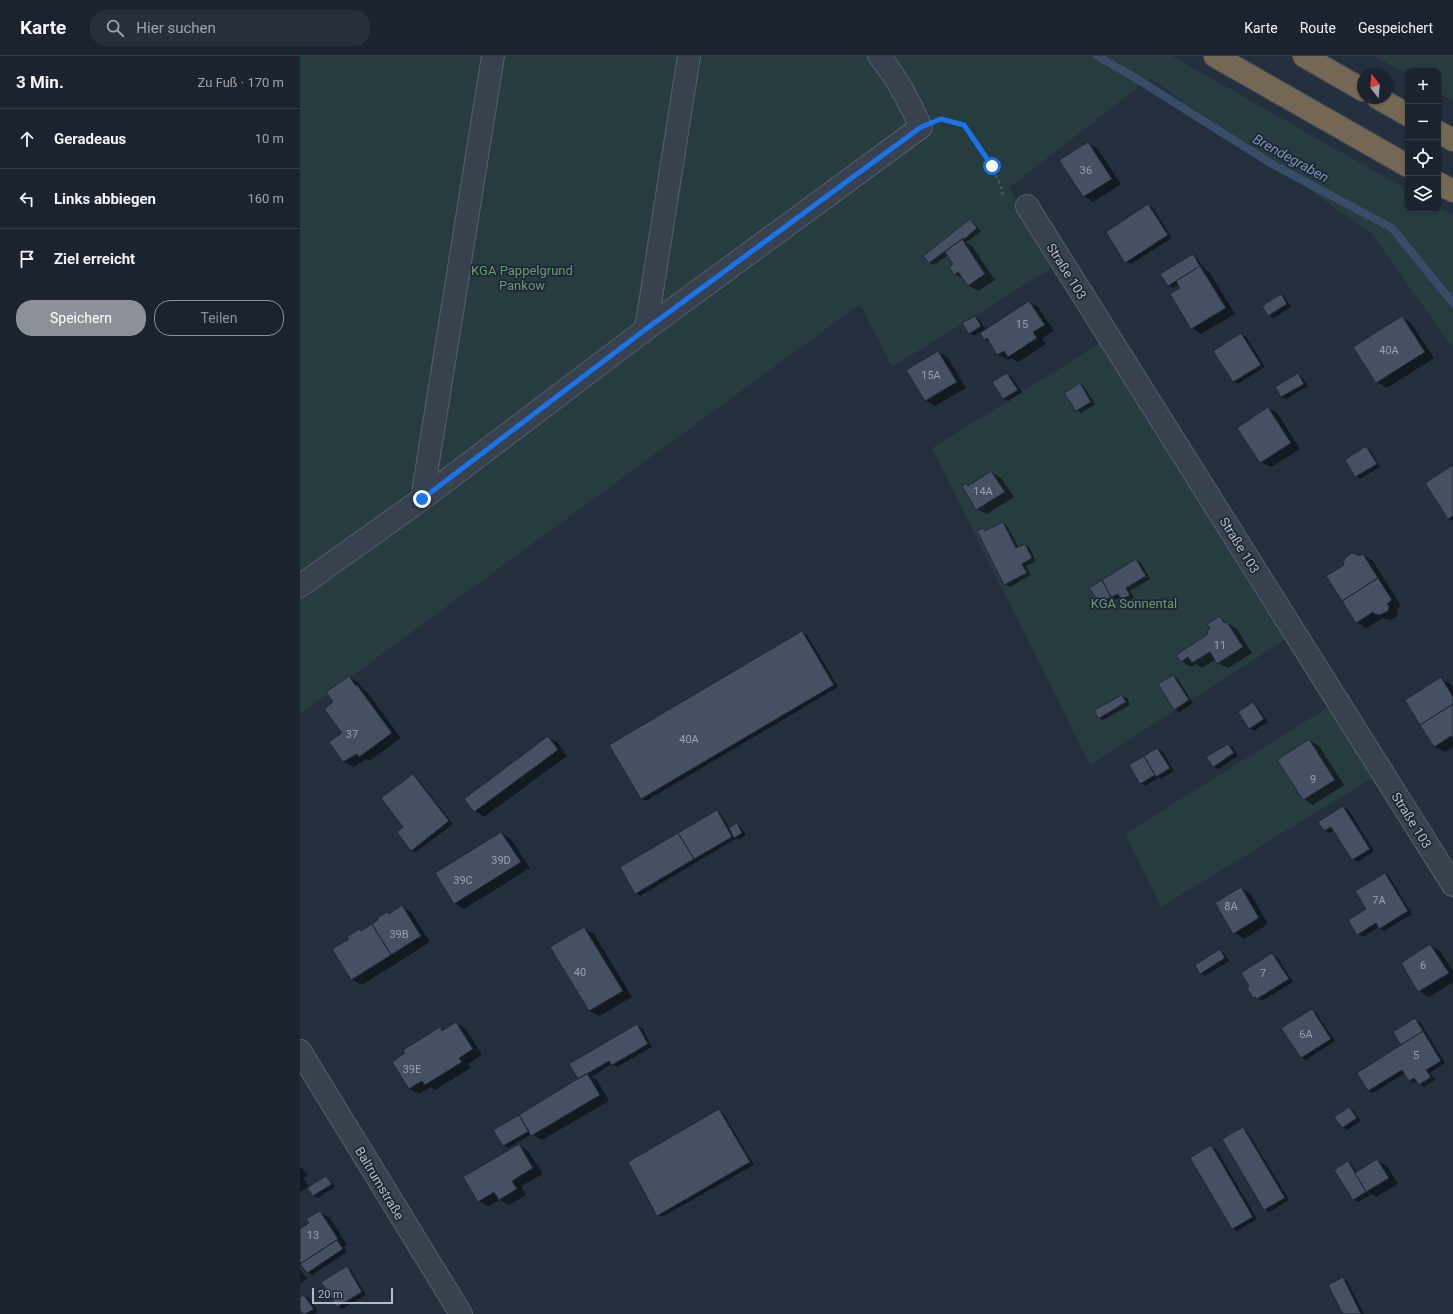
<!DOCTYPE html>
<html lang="de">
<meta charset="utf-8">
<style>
:root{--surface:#1b232e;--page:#282f3a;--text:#f1f3f6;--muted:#a0a4aa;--line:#39404a;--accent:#8c9099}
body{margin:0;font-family:Roboto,sans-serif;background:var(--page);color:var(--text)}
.controls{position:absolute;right:12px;top:12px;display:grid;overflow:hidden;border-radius:8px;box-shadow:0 1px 3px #0004}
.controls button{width:36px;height:36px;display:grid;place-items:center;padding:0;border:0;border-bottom:1px solid var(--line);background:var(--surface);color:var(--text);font:20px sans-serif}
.compass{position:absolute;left:1057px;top:12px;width:36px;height:36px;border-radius:50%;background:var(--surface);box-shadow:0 1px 3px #0004;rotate:344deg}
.scale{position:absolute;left:12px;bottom:10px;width:81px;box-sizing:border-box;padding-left:4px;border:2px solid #b4bcc9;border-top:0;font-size:11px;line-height:14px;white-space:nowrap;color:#b4bcc9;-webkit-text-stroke:3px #1d2633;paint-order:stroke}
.stop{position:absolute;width:12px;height:12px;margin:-9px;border:3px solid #1a73e8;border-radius:50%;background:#fff}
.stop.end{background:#1a73e8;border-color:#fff;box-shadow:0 1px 4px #0008}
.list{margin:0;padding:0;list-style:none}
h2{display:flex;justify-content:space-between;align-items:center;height:52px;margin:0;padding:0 16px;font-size:17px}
h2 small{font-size:13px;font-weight:400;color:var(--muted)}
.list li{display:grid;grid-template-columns:26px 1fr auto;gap:12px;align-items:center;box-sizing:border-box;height:60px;padding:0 16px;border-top:1px solid var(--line)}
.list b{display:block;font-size:15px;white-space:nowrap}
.list em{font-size:13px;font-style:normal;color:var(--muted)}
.actions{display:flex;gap:8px;padding:12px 16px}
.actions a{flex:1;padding:9px 0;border:1px solid var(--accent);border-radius:16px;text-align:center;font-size:14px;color:var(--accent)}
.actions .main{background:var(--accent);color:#fff}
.icon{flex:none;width:22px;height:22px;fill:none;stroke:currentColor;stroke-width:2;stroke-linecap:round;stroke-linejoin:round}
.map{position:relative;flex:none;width:1153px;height:1258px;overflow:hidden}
header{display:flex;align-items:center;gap:24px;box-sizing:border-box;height:56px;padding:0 20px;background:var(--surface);border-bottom:1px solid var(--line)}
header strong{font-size:19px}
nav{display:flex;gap:22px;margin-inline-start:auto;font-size:14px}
.search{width:280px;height:36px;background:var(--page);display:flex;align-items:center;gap:10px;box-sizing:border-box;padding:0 14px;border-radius:16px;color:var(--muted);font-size:15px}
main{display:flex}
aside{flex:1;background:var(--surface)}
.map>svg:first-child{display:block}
</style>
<header>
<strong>Karte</strong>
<div class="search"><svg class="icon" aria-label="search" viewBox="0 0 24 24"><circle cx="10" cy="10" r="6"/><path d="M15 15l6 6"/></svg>Hier suchen</div>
<nav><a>Karte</a><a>Route</a><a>Gespeichert</a></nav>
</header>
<main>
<aside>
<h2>3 Min.<small>Zu Fuß · 170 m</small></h2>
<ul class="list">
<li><svg class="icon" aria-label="ahead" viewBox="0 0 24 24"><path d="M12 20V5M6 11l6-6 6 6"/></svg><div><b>Geradeaus</b></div><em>10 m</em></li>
<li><svg class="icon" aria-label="left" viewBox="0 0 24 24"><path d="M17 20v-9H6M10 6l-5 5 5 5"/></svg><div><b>Links abbiegen</b></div><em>160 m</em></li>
<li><svg class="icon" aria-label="arrive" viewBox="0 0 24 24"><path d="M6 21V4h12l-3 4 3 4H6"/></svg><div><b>Ziel erreicht</b></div></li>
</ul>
<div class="actions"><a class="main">Speichern</a><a>Teilen</a></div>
</aside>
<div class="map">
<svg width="1153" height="1258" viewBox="0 0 1153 1258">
<rect width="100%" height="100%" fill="#242f3e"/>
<!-- green -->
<path fill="#263c3f" d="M 0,0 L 872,0 L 1108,134 L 1108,153 L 1138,153 L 1138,151 L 1153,159 L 1153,292 L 1071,177 L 850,22 L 709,132 L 755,210 L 592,311 L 560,248 L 0,658 Z
M 1074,0 L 1153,0 L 1153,45 L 1138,36 L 1138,15 L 1108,15 L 1108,19 Z
M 802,286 L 988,582 L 790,709 L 632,392 Z
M 1030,650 L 1074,721 L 861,851 L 825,778 Z"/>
<!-- shadow -->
<path fill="#0007" d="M 788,87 L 798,93 L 821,128 L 793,146 L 784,140 Z
M 848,149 L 853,152 L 872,182 L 831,208 L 826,206 Z
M 670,164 L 674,167 L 681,175 L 670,184 L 665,186 L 672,190 L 695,224 L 678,235 L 668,229 L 664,224 L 655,218 L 655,209 L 648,199 L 634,209 L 630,207 L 624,200 Z
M 893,199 L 897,202 L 905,214 L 910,217 L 935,258 L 901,278 L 892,272 L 881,232 L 879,228 L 873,232 L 869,229 Z
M 981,239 L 985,241 L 991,251 L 974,262 L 969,259 Z
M 729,246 L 738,251 L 754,275 L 742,282 L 746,288 L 718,306 L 711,302 L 708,304 L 698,298 L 691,287 L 685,283 L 680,276 L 674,280 L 670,277 L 675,261 L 679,263 L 686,274 Z
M 1102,261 L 1111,267 L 1134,302 L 1087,332 L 1077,326 L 1054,291 Z
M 941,278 L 946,281 L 965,311 L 938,328 L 934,326 L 915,295 Z
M 638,296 L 648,302 L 666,332 L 635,350 L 625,344 Z
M 707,318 L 711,320 L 722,336 L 709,345 L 704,343 L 693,326 Z
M 998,318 L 1002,321 L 1008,330 L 986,343 L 982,341 L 976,332 Z
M 780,328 L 784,331 L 795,348 L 781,357 L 777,354 Z
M 969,352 L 978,358 L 1000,393 L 971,411 L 961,406 Z
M 1066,392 L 1070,394 L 1080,411 L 1060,423 L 1056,420 Z
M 1153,410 L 1153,465 L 1149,463 L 1126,427 Z
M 691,416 L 701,422 L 714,441 L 687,458 L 677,453 L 666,428 L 669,430 Z
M 703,467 L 707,470 L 719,492 L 725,489 L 729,491 L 736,505 L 726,510 L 731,519 L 710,531 L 705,528 L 683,473 L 686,475 Z
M 1063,499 L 1073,505 L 1101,550 L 1097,553 L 1098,556 L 1097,560 L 1090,564 L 1083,562 L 1066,572 L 1057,566 L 1045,510 Z
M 836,504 L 841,507 L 850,523 L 830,535 L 834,541 L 827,546 L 821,541 L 805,550 L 801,547 Z
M 920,562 L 937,573 L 952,597 L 928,612 L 918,607 L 916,603 L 902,612 L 896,608 L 891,611 L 881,605 L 910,578 L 911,573 Z
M 502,576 L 507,579 L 538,631 L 346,745 L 341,742 Z
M 873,620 L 878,623 L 893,647 L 879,656 L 875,653 Z
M 49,621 L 59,627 L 63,633 L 67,636 L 101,682 L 69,705 L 66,703 L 54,711 L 44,706 L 30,686 L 43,677 L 35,646 Z
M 1141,623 L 1151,628 L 1153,632 L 1153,691 L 1145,696 L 1135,691 L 1106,645 Z
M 822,640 L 827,642 L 830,649 L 803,664 L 798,662 Z
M 953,648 L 957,650 L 968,666 L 954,675 L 950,672 Z
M 248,681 L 258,687 L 267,700 L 184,761 L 175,755 Z
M 1009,684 L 1019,690 L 1044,729 L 1013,749 L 1004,743 Z
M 928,689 L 933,691 L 938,700 L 918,713 L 914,711 Z
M 857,693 L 862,695 L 874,715 L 861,723 L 859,721 L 845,730 L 841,727 Z
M 113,719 L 117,722 L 153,768 L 116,796 L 112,794 L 105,771 Z
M 1043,751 L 1048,753 L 1074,795 L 1058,806 L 1053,803 L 1035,774 L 1029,777 L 1025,774 Z
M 417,755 L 421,758 L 430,773 L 437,768 L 441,771 L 446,779 L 439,784 L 437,782 L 340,840 L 336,837 Z
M 201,777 L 211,783 L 230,812 L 164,853 L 154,847 Z
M 1085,818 L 1089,820 L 1112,858 L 1084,875 L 1079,871 L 1063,881 L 1058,878 L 1067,853 Z
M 941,832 L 951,838 L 968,868 L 944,883 L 934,877 Z
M 102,851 L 111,856 L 130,886 L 62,929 L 52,923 L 62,876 L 80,864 L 87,857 L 90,858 Z
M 284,873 L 294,878 L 332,941 L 299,960 L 290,955 L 251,891 Z
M 1130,889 L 1140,895 L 1153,915 L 1153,926 L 1129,941 L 1119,935 L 1102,908 Z
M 920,895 L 924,897 L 929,905 L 905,920 L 901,917 Z
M 972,898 L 977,901 L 993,926 L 962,945 L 954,941 Z
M 1012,954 L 1016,957 L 1035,985 L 1006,1004 L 1001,1001 Z
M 1115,963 L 1120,966 L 1145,1007 L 1130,1017 L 1135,1024 L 1124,1031 L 1117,1025 L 1114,1027 L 1109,1024 L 1105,1017 L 1073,1037 L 1069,1035 L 1058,1017 L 1102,989 Z
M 156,967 L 166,973 L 182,999 L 168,1008 L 171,1012 L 135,1034 L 131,1031 L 119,1038 L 110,1033 L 93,1006 L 140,972 L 144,975 Z
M 337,969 L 342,972 L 352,991 L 317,1011 L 312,1008 L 291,1021 L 297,1024 L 309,1045 L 242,1084 L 232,1078 L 208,1092 L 203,1089 L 279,1023 Z
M 1049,1052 L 1054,1055 L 1061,1065 L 1047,1074 L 1042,1071 Z
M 419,1055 L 423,1057 L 454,1109 L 362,1161 L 358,1159 Z
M 943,1072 L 947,1075 L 989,1144 L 969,1156 L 964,1153 Z
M 219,1089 L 228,1095 L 243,1118 L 221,1130 L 226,1139 L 209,1149 L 200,1144 L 188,1150 L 179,1145 Z
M 911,1091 L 916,1093 L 957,1163 L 937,1175 L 933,1172 Z
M 1077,1105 L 1087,1110 L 1098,1128 L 1076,1141 L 1068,1136 L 1070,1139 L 1058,1146 L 1054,1143 L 1048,1106 L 1052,1109 L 1057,1117 Z
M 0,1111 L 3,1113 L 8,1120 L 3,1122 L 9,1131 L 26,1121 L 30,1124 L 35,1131 L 18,1142 L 14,1140 L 8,1131 L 0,1136 Z
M 20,1156 L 30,1162 L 47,1189 L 44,1191 L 47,1196 L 12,1219 L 7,1216 L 2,1207 L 0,1206 L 0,1174 L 11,1167 Z
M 47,1212 L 51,1214 L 66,1239 L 42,1253 L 38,1250 Z
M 0,1214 L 7,1223 L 0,1228 Z
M 1043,1222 L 1047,1225 L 1064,1258 L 1044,1258 Z
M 4,1240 L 9,1242 L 18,1256 L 14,1258 L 4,1258 L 0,1252 L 0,1242 Z"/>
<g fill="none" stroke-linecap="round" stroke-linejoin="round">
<!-- stream -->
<path stroke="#394c67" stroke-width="8" d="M 797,0 L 834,21 L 972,108 L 1092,172 L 1153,247"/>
</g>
<!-- building -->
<path fill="#455162" stroke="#1f2835" d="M 788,86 L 812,123 L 783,141 L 759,104 Z
M 848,148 L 868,179 L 825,207 L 806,176 Z
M 670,163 L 677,172 L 666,182 L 662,183 L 629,207 L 623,200 Z
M 662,183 L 685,218 L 668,230 L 658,216 L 654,219 L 649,211 L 653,208 L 645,196 Z
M 893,198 L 900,210 L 868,230 L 860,218 Z
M 900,210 L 926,252 L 891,273 L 870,238 L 880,232 L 876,225 Z
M 981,238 L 987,248 L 968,260 L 962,250 Z
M 729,245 L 745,269 L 733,276 L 737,282 L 708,301 L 704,295 L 697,299 L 687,282 L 684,284 L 680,277 Z
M 675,260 L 681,270 L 669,278 L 662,267 Z
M 1102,260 L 1125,296 L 1076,327 L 1053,291 Z
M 941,277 L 961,309 L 933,326 L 913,295 Z
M 638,295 L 657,326 L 625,345 L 606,314 Z
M 707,317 L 718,334 L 703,343 L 692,326 Z
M 998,317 L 1004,328 L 981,341 L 975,331 Z
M 780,327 L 791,346 L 776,355 L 764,337 Z
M 968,351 L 991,387 L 960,407 L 937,372 Z
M 1066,390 L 1077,408 L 1055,421 L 1045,404 Z
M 1153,409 L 1153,460 L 1148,463 L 1125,427 Z
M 691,415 L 705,436 L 676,454 L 662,430 L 666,427 L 668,430 Z
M 703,466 L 716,492 L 725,488 L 732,502 L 722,508 L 727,517 L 704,529 L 677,475 L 683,472 L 685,475 Z
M 1052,497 L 1058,499 L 1059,500 L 1063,498 L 1078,522 L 1042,545 L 1026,520 L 1044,509 L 1043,508 L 1045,502 Z
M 836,503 L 846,520 L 826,532 L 830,539 L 822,544 L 818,538 L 811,541 L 802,524 Z
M 1078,522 L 1092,544 L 1087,548 L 1089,550 L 1088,555 L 1080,559 L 1075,558 L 1073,556 L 1056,567 L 1042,545 Z
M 802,524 L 811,541 L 800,548 L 789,532 Z
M 920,560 L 924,567 L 927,566 L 943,591 L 917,608 L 910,596 L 892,607 L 888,601 L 881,606 L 876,599 L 908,578 L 907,575 L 910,573 L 907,568 Z
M 502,575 L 534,629 L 341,743 L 309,689 Z
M 873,619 L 889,644 L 874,654 L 858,628 Z
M 49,620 L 56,630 L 57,629 L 92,677 L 59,701 L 57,698 L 43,706 L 29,686 L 42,677 L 24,653 L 33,646 L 26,636 Z
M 1141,621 L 1153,641 L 1153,648 L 1120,669 L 1105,644 Z
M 822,639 L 826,646 L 798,663 L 794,654 Z
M 953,646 L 964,663 L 949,673 L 938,656 Z
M 1153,648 L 1153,683 L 1151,680 L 1134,691 L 1120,669 Z
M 248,680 L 258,694 L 174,756 L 164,743 Z
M 1009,683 L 1035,724 L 1003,744 L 977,704 Z
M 928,688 L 934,697 L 913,711 L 906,701 Z
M 857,692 L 870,712 L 856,721 L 844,700 Z
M 844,700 L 855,719 L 840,728 L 829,709 Z
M 113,718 L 149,765 L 111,795 L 97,776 L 103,771 L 81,742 Z
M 1043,750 L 1070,793 L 1052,804 L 1031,771 L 1024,775 L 1018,766 Z
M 417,754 L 432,781 L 394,803 L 378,777 Z
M 437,767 L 442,777 L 434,782 L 429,772 Z
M 201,776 L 221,806 L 154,848 L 135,817 Z
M 378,777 L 394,803 L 335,838 L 320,811 Z
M 1085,817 L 1108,855 L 1079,873 L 1076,867 L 1057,879 L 1048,864 L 1066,853 L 1055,835 Z
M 941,831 L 959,862 L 933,878 L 915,847 Z
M 102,849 L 121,880 L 91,899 L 72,868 L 78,864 L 77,862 L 87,856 L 89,858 Z
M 72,868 L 91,899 L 51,924 L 32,893 L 49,883 L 47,881 L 59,873 L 61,875 Z
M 284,871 L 323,935 L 289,955 L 250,891 Z
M 1130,888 L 1149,917 L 1118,936 L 1101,907 Z
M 920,893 L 925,902 L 900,918 L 895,909 Z
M 972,897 L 989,923 L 957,943 L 955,941 L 953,942 L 947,932 L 949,930 L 941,917 Z
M 1012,953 L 1031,983 L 1001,1002 L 981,972 Z
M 1115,962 L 1123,975 L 1101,989 L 1093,976 Z
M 156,966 L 173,993 L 159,1002 L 162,1006 L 125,1029 L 122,1025 L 109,1033 L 92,1006 L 105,997 L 103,994 L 140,971 L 142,975 Z
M 337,968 L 348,988 L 312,1009 L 309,1005 L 278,1023 L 269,1008 Z
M 1123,975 L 1141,1005 L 1126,1014 L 1131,1021 L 1119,1029 L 1114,1022 L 1109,1025 L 1102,1014 L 1068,1035 L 1057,1017 Z
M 287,1017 L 300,1039 L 231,1080 L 219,1059 Z
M 1049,1051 L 1057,1062 L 1042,1072 L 1034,1061 Z
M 419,1053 L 450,1106 L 357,1160 L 328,1106 Z
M 219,1059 L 229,1075 L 203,1090 L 193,1074 Z
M 943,1071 L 985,1142 L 964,1154 L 922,1083 Z
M 219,1088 L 233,1112 L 212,1125 L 217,1133 L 199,1144 L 194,1136 L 178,1146 L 163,1121 Z
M 911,1089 L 953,1161 L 932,1173 L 890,1102 Z
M 1077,1103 L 1089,1122 L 1066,1136 L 1055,1117 Z
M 1048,1105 L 1066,1136 L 1053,1144 L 1034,1114 Z
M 26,1120 L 32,1128 L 13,1140 L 7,1132 Z
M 20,1155 L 38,1183 L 0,1208 L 0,1173 L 9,1167 L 6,1163 Z
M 37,1184 L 43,1193 L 7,1217 L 0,1208 Z
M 47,1210 L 62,1236 L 37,1251 L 21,1226 Z
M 1043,1221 L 1061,1258 L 1043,1258 L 1028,1229 Z
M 4,1239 L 14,1253 L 5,1258 L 3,1258 L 0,1254 L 0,1241 Z"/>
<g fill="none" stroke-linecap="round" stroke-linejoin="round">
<defs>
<path id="minor" d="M 727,150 L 1153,829
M 346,273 L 389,0
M 122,443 L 193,0
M 0,530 L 122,443 L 346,273 L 621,71 C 609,46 597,21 579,0
M 0,995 L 161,1258"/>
<path id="highway" d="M 915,0 L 1108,110
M 1004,0 L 1063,34
M 1078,42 L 1108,59
M 1138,76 L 1153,84
M 1138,127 L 1153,135"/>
</defs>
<!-- minor casing -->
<use href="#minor" stroke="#565f6c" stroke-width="24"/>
<!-- highway casing -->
<use href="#highway" stroke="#434c59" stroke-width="24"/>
<!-- path -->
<path stroke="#44595c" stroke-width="2.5" stroke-dasharray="3 3" stroke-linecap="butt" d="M 646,65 L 664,69 L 692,110 L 701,131 L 703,140"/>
<!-- minor -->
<use href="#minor" stroke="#38414e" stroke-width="22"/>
<!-- highway -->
<use href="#highway" stroke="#746855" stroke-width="22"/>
</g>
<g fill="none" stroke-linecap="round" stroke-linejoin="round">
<!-- route -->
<path stroke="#1a73e8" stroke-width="5" d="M 122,443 L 346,273 L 621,71 L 641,63 L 664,69 L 692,110"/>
</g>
<g text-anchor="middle" stroke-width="3.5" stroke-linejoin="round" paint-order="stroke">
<!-- number labels -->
<g font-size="11" fill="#98a1af">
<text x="786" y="118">36</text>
<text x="722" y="272">15</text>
<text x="1089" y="298">40A</text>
<text x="631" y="323">15A</text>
<text x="683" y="439">14A</text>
<text x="920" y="593">11</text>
<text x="52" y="682">37</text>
<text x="389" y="687">40A</text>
<text x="1013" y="727">9</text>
<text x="201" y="808">39D</text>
<text x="163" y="828">39C</text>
<text x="1079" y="848">7A</text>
<text x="931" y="854">8A</text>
<text x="99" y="882">39B</text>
<text x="1123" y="913">6</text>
<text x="280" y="920">40</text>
<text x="963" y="921">7</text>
<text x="1006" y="982">6A</text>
<text x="1116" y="1003">5</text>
<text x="112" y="1017">39E</text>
<text x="13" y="1183">13</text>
</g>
<!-- park labels -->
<g font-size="13" fill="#6b9a76" stroke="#1d2633">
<text x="222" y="219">KGA Pappelgrund<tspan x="222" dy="15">Pankow</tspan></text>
<text x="834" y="552">KGA Sonnental</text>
</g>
<!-- street labels -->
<g font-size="13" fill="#b4bcc9" stroke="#1d2633">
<text transform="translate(767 215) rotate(58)" y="5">Straße 103</text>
<text transform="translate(940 489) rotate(58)" y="5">Straße 103</text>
<text transform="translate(1112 764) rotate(58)" y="5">Straße 103</text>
<text transform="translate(80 1127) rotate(59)" y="5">Baltrumstraße</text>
</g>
<!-- water labels -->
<g font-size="14" font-style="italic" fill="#7c92b1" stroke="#1d2633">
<text transform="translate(991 102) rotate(29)" y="5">Brendegraben</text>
</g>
</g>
</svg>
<div class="controls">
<button>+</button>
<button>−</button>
<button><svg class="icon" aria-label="locate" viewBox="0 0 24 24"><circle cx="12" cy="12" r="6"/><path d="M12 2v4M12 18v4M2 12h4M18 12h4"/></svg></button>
<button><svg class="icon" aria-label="layers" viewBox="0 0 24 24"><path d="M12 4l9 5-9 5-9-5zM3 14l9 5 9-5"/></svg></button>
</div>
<svg class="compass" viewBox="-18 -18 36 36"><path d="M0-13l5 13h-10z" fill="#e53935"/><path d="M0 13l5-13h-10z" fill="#a0a4aa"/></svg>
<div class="scale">20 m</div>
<div class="stop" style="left:692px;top:110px"></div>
<div class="stop end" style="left:122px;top:443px"></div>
</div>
</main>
